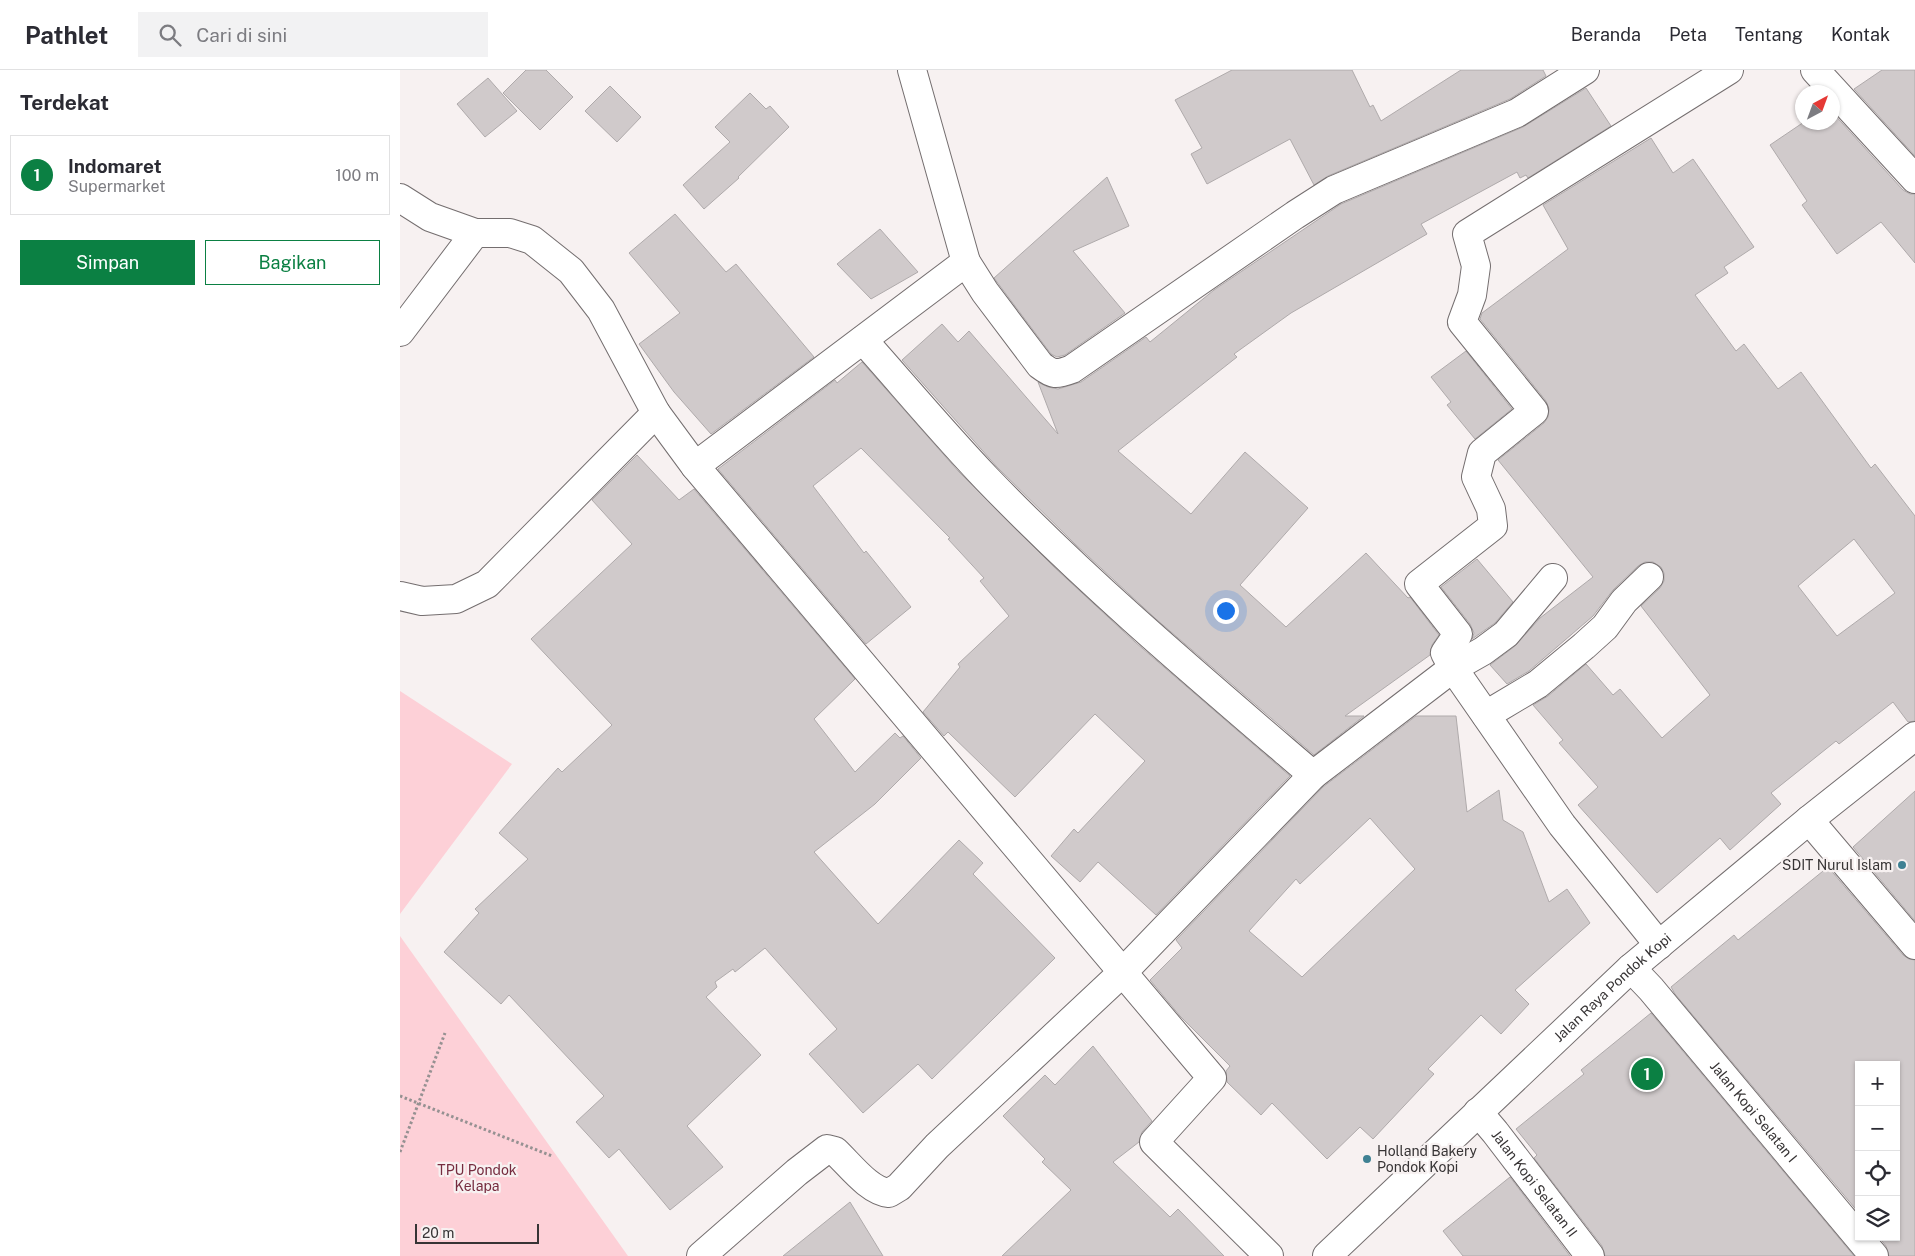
<!DOCTYPE html>
<html lang="id">
<meta charset="utf-8">
<style>
:root{--surface:#fff;--page:#f2f2f3;--text:#2b2b33;--muted:#7c7c81;--line:#e1e1e2;--accent:#0b8043}
body{margin:0;font-family:"Public Sans",sans-serif;background:var(--page);color:var(--text)}
.controls{position:absolute;right:15px;bottom:15px;display:grid;overflow:hidden;border-radius:0px;box-shadow:0 1px 4px #0004}
.controls button{width:45px;height:45px;display:grid;place-items:center;padding:0;border:0;border-bottom:1px solid var(--line);background:var(--surface);color:var(--text);font:25px sans-serif}
.compass{position:absolute;left:1395px;top:15px;width:45px;height:45px;border-radius:50%;background:var(--surface);box-shadow:0 1px 4px #0004;rotate:41deg}
.scale{position:absolute;left:15px;bottom:12px;width:124px;box-sizing:border-box;padding-left:5px;border:2px solid #373435;border-top:0;font-size:14px;line-height:18px;white-space:nowrap;color:#373435;-webkit-text-stroke:4px #f7f1f1;paint-order:stroke}
.you{position:absolute;left:825px;top:540px;width:18px;height:18px;margin:-12px;border:4px solid #fff;border-radius:50%;background:#1a73e8;box-shadow:0 0 0 8px #1a73e833}
.badge{display:grid;place-items:center;width:32px;height:32px;border-radius:50%;background:var(--accent);color:#fff;font-size:16px;font-weight:700}
.pin{position:absolute;translate:-50% -50%;border:2px solid #fff;box-shadow:0 1px 5px #0006}
.list{margin:0;padding:0;list-style:none}
h2{display:flex;justify-content:space-between;align-items:center;height:65px;margin:0;padding:0 20px;font-size:21px}
h2 small{font-size:16px;font-weight:400;color:var(--muted)}
.list li{display:grid;grid-template-columns:32px 1fr auto;gap:15px;align-items:center;box-sizing:border-box;height:80px;margin:0 10px 10px;padding:0 10px;border:1px solid var(--line);border-radius:0px}
.list b{display:block;font-size:19px;white-space:nowrap}
.list p{margin:0;font-size:16px;white-space:nowrap;color:var(--muted)}
.list em{font-size:16px;font-style:normal;color:var(--muted)}
.actions{display:flex;gap:10px;padding:15px 20px}
.actions a{flex:1;padding:11px 0;border:1px solid var(--accent);border-radius:0px;text-align:center;font-size:18px;color:var(--accent)}
.actions .main{background:var(--accent);color:#fff}
.icon{flex:none;width:28px;height:28px;fill:none;stroke:currentColor;stroke-width:2;stroke-linecap:round;stroke-linejoin:round}
.map{position:relative;flex:none;width:1515px;height:1186px;overflow:hidden}
header{display:flex;align-items:center;gap:30px;box-sizing:border-box;height:70px;padding:0 25px;background:var(--surface);border-bottom:1px solid var(--line)}
header strong{font-size:24px}
nav{display:flex;gap:28px;margin-inline-start:auto;font-size:18px}
.search{width:350px;height:45px;background:var(--page);display:flex;align-items:center;gap:12px;box-sizing:border-box;padding:0 18px;border-radius:0px;color:var(--muted);font-size:19px}
main{display:flex}
aside{flex:1;background:var(--surface)}
.map>svg:first-child{display:block}
</style>
<header>
<strong>Pathlet</strong>
<div class="search"><svg class="icon" aria-label="search" viewBox="0 0 24 24"><circle cx="10" cy="10" r="6"/><path d="M15 15l6 6"/></svg>Cari di sini</div>
<nav><a>Beranda</a><a>Peta</a><a>Tentang</a><a>Kontak</a></nav>
</header>
<main>
<aside>
<h2>Terdekat<small></small></h2>
<ul class="list">
<li><span class="badge">1</span><div><b>Indomaret</b><p>Supermarket</p></div><em>100 m</em></li>
</ul>
<div class="actions"><a class="main">Simpan</a><a>Bagikan</a></div>
</aside>
<div class="map">
<svg width="1515" height="1186" viewBox="0 0 1515 1186">
<rect width="100%" height="100%" fill="#f7f1f1"/>
<!-- green -->
<path fill="#fdd0d7" d="M 0,621 L 112,694 L 0,844 Z
M 0,866 L 228,1186 L 0,1186 Z"/>
<!-- building -->
<path fill="#d0cacb" stroke="#afaaab" fill-rule="evenodd" d="M 126,0 L 146,0 L 173,27 L 140,60 L 103,23 Z
M 832,0 L 952,0 L 970,37 L 973,35 L 981,51 L 1061,0 L 1143,0 L 1146,6 L 1110,29 L 928,106 L 914,115 L 890,69 L 807,114 L 791,84 L 802,78 L 775,30 Z
M 1482,0 L 1515,0 L 1515,86 L 1454,19 Z
M 88,8 L 117,41 L 85,67 L 57,34 Z
M 210,16 L 241,47 L 217,72 L 185,41 Z
M 1186,18 L 1211,56 L 1128,108 L 1126,105 L 1120,108 L 1117,102 L 1021,154 L 1027,164 L 891,243 L 834,284 L 837,287 L 718,381 L 791,444 L 845,382 L 908,438 L 840,515 L 886,557 L 966,483 L 1008,528 L 1010,527 L 1039,565 L 1032,575 L 1030,585 L 945,646 L 964,646 L 914,685 L 756,549 L 675,474 L 597,397 L 502,290 L 542,254 L 558,272 L 569,261 L 658,364 L 638,312 L 648,317 L 658,319 L 681,312 L 746,267 L 750,272 L 814,220 L 941,134 L 1123,57 Z
M 350,23 L 366,39 L 370,36 L 389,57 L 338,107 L 339,108 L 304,139 L 283,115 L 330,72 L 315,57 Z
M 1432,42 L 1503,120 L 1510,124 L 1515,124 L 1515,193 L 1481,152 L 1437,184 L 1402,135 L 1407,131 L 1370,75 L 1404,52 L 1432,52 Z
M 1251,68 L 1273,103 L 1293,89 L 1354,177 L 1324,197 L 1328,203 L 1295,225 L 1336,281 L 1344,274 L 1378,319 L 1401,302 L 1471,398 L 1475,394 L 1515,446 L 1515,651 L 1508,652 L 1493,632 L 1439,674 L 1436,671 L 1371,723 L 1381,734 L 1330,780 L 1320,768 L 1257,823 L 1178,735 L 1198,717 L 1159,673 L 1163,670 L 1133,635 L 1148,626 L 1186,594 L 1213,625 L 1220,619 L 1262,668 L 1310,625 L 1241,536 L 1260,518 L 1264,511 L 1264,503 L 1261,497 L 1253,492 L 1245,492 L 1238,496 L 1213,520 L 1193,546 L 1129,601 L 1107,614 L 1090,595 L 1115,576 L 1140,548 L 1193,507 L 1098,390 L 1144,353 L 1148,347 L 1149,339 L 1146,331 L 1080,249 L 1082,243 L 1168,179 L 1143,135 ZM 1454,469 L 1495,523 L 1437,566 L 1398,516 Z
M 707,107 L 729,156 L 673,181 L 725,243 L 665,285 L 657,287 L 651,284 L 594,208 Z
M 275,144 L 326,202 L 336,194 L 414,287 L 311,364 L 274,322 L 239,274 L 280,243 L 229,183 Z
M 480,159 L 518,202 L 471,229 L 437,194 Z
M 1066,281 L 1112,339 L 1075,369 L 1047,335 L 1051,332 L 1031,307 Z
M 462,292 L 559,402 L 654,497 L 735,572 L 890,706 L 756,845 L 698,792 L 680,812 L 651,786 L 674,759 L 678,763 L 745,691 L 695,644 L 615,727 L 548,662 L 544,666 L 523,642 L 560,597 L 558,594 L 609,546 L 580,511 L 584,508 L 548,469 L 550,468 L 461,378 L 413,416 L 464,483 L 466,481 L 511,537 L 466,574 L 318,399 L 435,310 L 437,313 Z
M 237,385 L 279,430 L 294,419 L 455,609 L 414,649 L 455,702 L 495,663 L 500,668 L 503,666 L 521,688 L 475,734 L 414,782 L 478,854 L 559,770 L 583,793 L 573,804 L 655,888 L 532,1009 L 518,994 L 463,1043 L 409,984 L 437,959 L 365,878 L 335,902 L 333,899 L 315,912 L 317,917 L 306,927 L 361,985 L 287,1056 L 323,1097 L 270,1140 L 219,1079 L 209,1088 L 176,1052 L 204,1026 L 109,925 L 101,934 L 44,882 L 79,843 L 75,839 L 128,789 L 99,763 L 158,698 L 162,702 L 212,655 L 131,569 L 232,474 L 192,430 Z
M 1077,489 L 1113,532 L 1095,553 L 1072,569 L 1074,563 L 1070,554 L 1041,517 Z
M 1016,646 L 1056,646 L 1067,742 L 1099,720 L 1103,750 L 1123,762 L 1149,832 L 1167,819 L 1190,853 L 1115,920 L 1129,934 L 1101,964 L 1081,945 L 1028,999 L 1034,1004 L 973,1069 L 960,1057 L 927,1089 L 872,1033 L 861,1045 L 827,1012 L 826,1001 L 830,996 L 780,946 L 750,910 L 782,878 L 776,870 L 923,717 ZM 970,748 L 1015,799 L 902,907 L 849,861 L 896,809 L 900,814 Z
M 1515,721 L 1515,851 L 1453,777 Z
M 1428,797 L 1503,885 L 1509,889 L 1515,890 L 1515,1186 L 1489,1186 L 1486,1176 L 1479,1167 L 1496,1167 L 1496,995 L 1459,995 L 1459,1143 L 1275,924 L 1271,917 L 1334,865 L 1338,870 Z
M 1251,943 L 1454,1186 L 1205,1186 L 1202,1176 L 1134,1088 L 1137,1085 L 1116,1059 L 1184,1004 L 1181,1000 Z
M 693,976 L 752,1051 L 742,1062 L 739,1072 L 713,1092 L 770,1147 L 778,1139 L 824,1186 L 602,1186 L 671,1120 L 642,1092 L 645,1089 L 603,1046 L 645,1005 L 655,1015 Z
M 1110,1107 L 1170,1186 L 1063,1186 L 1043,1161 Z
M 450,1132 L 483,1186 L 383,1186 Z"/>
<g fill="none" stroke-linecap="round" stroke-linejoin="round">
<defs>
<g id="minor">
<path d="M 512,0 L 566,192"/>
<path d="M 1415,0 L 1515,109"/>
<path d="M 0,128 L 30,147 L 75,163 L 110,163 L 132,170 L 171,201 L 201,240 L 256,343 L 295,396 L 812,1008 L 754,1072 L 869,1186"/>
<path d="M 0,262 L 75,163"/>
<path d="M 463,270 C 504,316 543,363 586,408 C 688,514 801,609 913,705 L 1053,598 L 1083,581 L 1106,564 L 1153,508"/>
<path d="M 295,396 L 566,192 L 585,222 L 640,295 C 653,305 656,305 672,299 L 895,145 L 934,120 L 1117,43 L 1185,0"/>
<path d="M 0,526 L 22,531 L 56,529 L 87,514 L 256,343"/>
<path d="M 1086,645 L 1138,614 L 1184,576 L 1205,557 L 1224,531 L 1249,507"/>
<path d="M 1409,750 L 1515,875"/>
<path d="M 1259,875 L 1162,755 L 1053,598 L 1045,583 L 1058,564 L 1019,514 L 1093,456 L 1091,439 L 1076,407 L 1082,383 L 1134,341 L 1062,252 L 1072,225 L 1076,196 L 1067,164 L 1329,0"/>
<path id="s1" d="M 1231,898 L 1251,919 L 1474,1186"/>
<path id="s2" d="M 1078,1042 L 1095,1062 L 1190,1186"/>
<path d="M 301,1186 L 397,1102 L 427,1079 L 435,1081 C 450,1095 469,1121 489,1123 L 499,1117 L 537,1076 L 723,902 L 913,705"/>
<path id="s3" d="M 927,1186 L 1231,898 L 1409,750 L 1515,666"/>
</g>
</defs>
<!-- minor casing -->
<use href="#minor" stroke="#746e6f" stroke-width="30"/>
<!-- path -->
<path stroke="#969192" stroke-width="3" stroke-dasharray="2.5 2.5" stroke-linecap="butt" d="M 0,1026 L 152,1086
M 0,1082 L 45,963"/>
<!-- minor -->
<use href="#minor" stroke="#fff" stroke-width="28"/>
</g>
<!-- markers -->
<g fill="#3f8193" stroke="#f7f1f1" stroke-width="2">
<circle cx="1502" cy="795" r="5"/>
<circle cx="967" cy="1089" r="5"/>
</g>
<g text-anchor="middle" stroke-width="4.5" stroke-linejoin="round" paint-order="stroke">
<!-- poi labels -->
<g font-size="14" fill="#373435" stroke="#f7f1f1" text-anchor="end">
<text x="1492" y="800">SDIT Nurul Islam</text>
<text x="977" y="1086" text-anchor="start">Holland Bakery<tspan x="977" dy="16">Pondok Kopi</tspan></text>
</g>
<!-- street labels -->
<g font-size="14" fill="#373435" stroke="#f7f1f1">
<text dy="5" stroke="none"><textPath href="#s3" startOffset="392">Jalan Raya Pondok Kopi</textPath></text>
<text dy="5" stroke="none"><textPath href="#s1" startOffset="189">Jalan Kopi Selatan I</textPath></text>
<text dy="5" stroke="none"><textPath href="#s2" startOffset="91">Jalan Kopi Selatan II</textPath></text>
</g>
<!-- park labels -->
<g font-size="14" fill="#762c3f" stroke="#f7f1f1">
<text x="77" y="1105">TPU Pondok<tspan x="77" dy="16">Kelapa</tspan></text>
</g>
</g>
</svg>
<div class="controls">
<button>+</button>
<button>−</button>
<button><svg class="icon" aria-label="locate" viewBox="0 0 24 24"><circle cx="12" cy="12" r="6"/><path d="M12 2v4M12 18v4M2 12h4M18 12h4"/></svg></button>
<button><svg class="icon" aria-label="layers" viewBox="0 0 24 24"><path d="M12 4l9 5-9 5-9-5zM3 14l9 5 9-5"/></svg></button>
</div>
<svg class="compass" viewBox="-18 -18 36 36"><path d="M0-13l5 13h-10z" fill="#e53935"/><path d="M0 13l5-13h-10z" fill="#7c7c81"/></svg>
<div class="scale">20 m</div>
<div class="you"></div>
<div class="pin badge" style="left:1247px;top:1004px">1</div>
</div>
</main>
